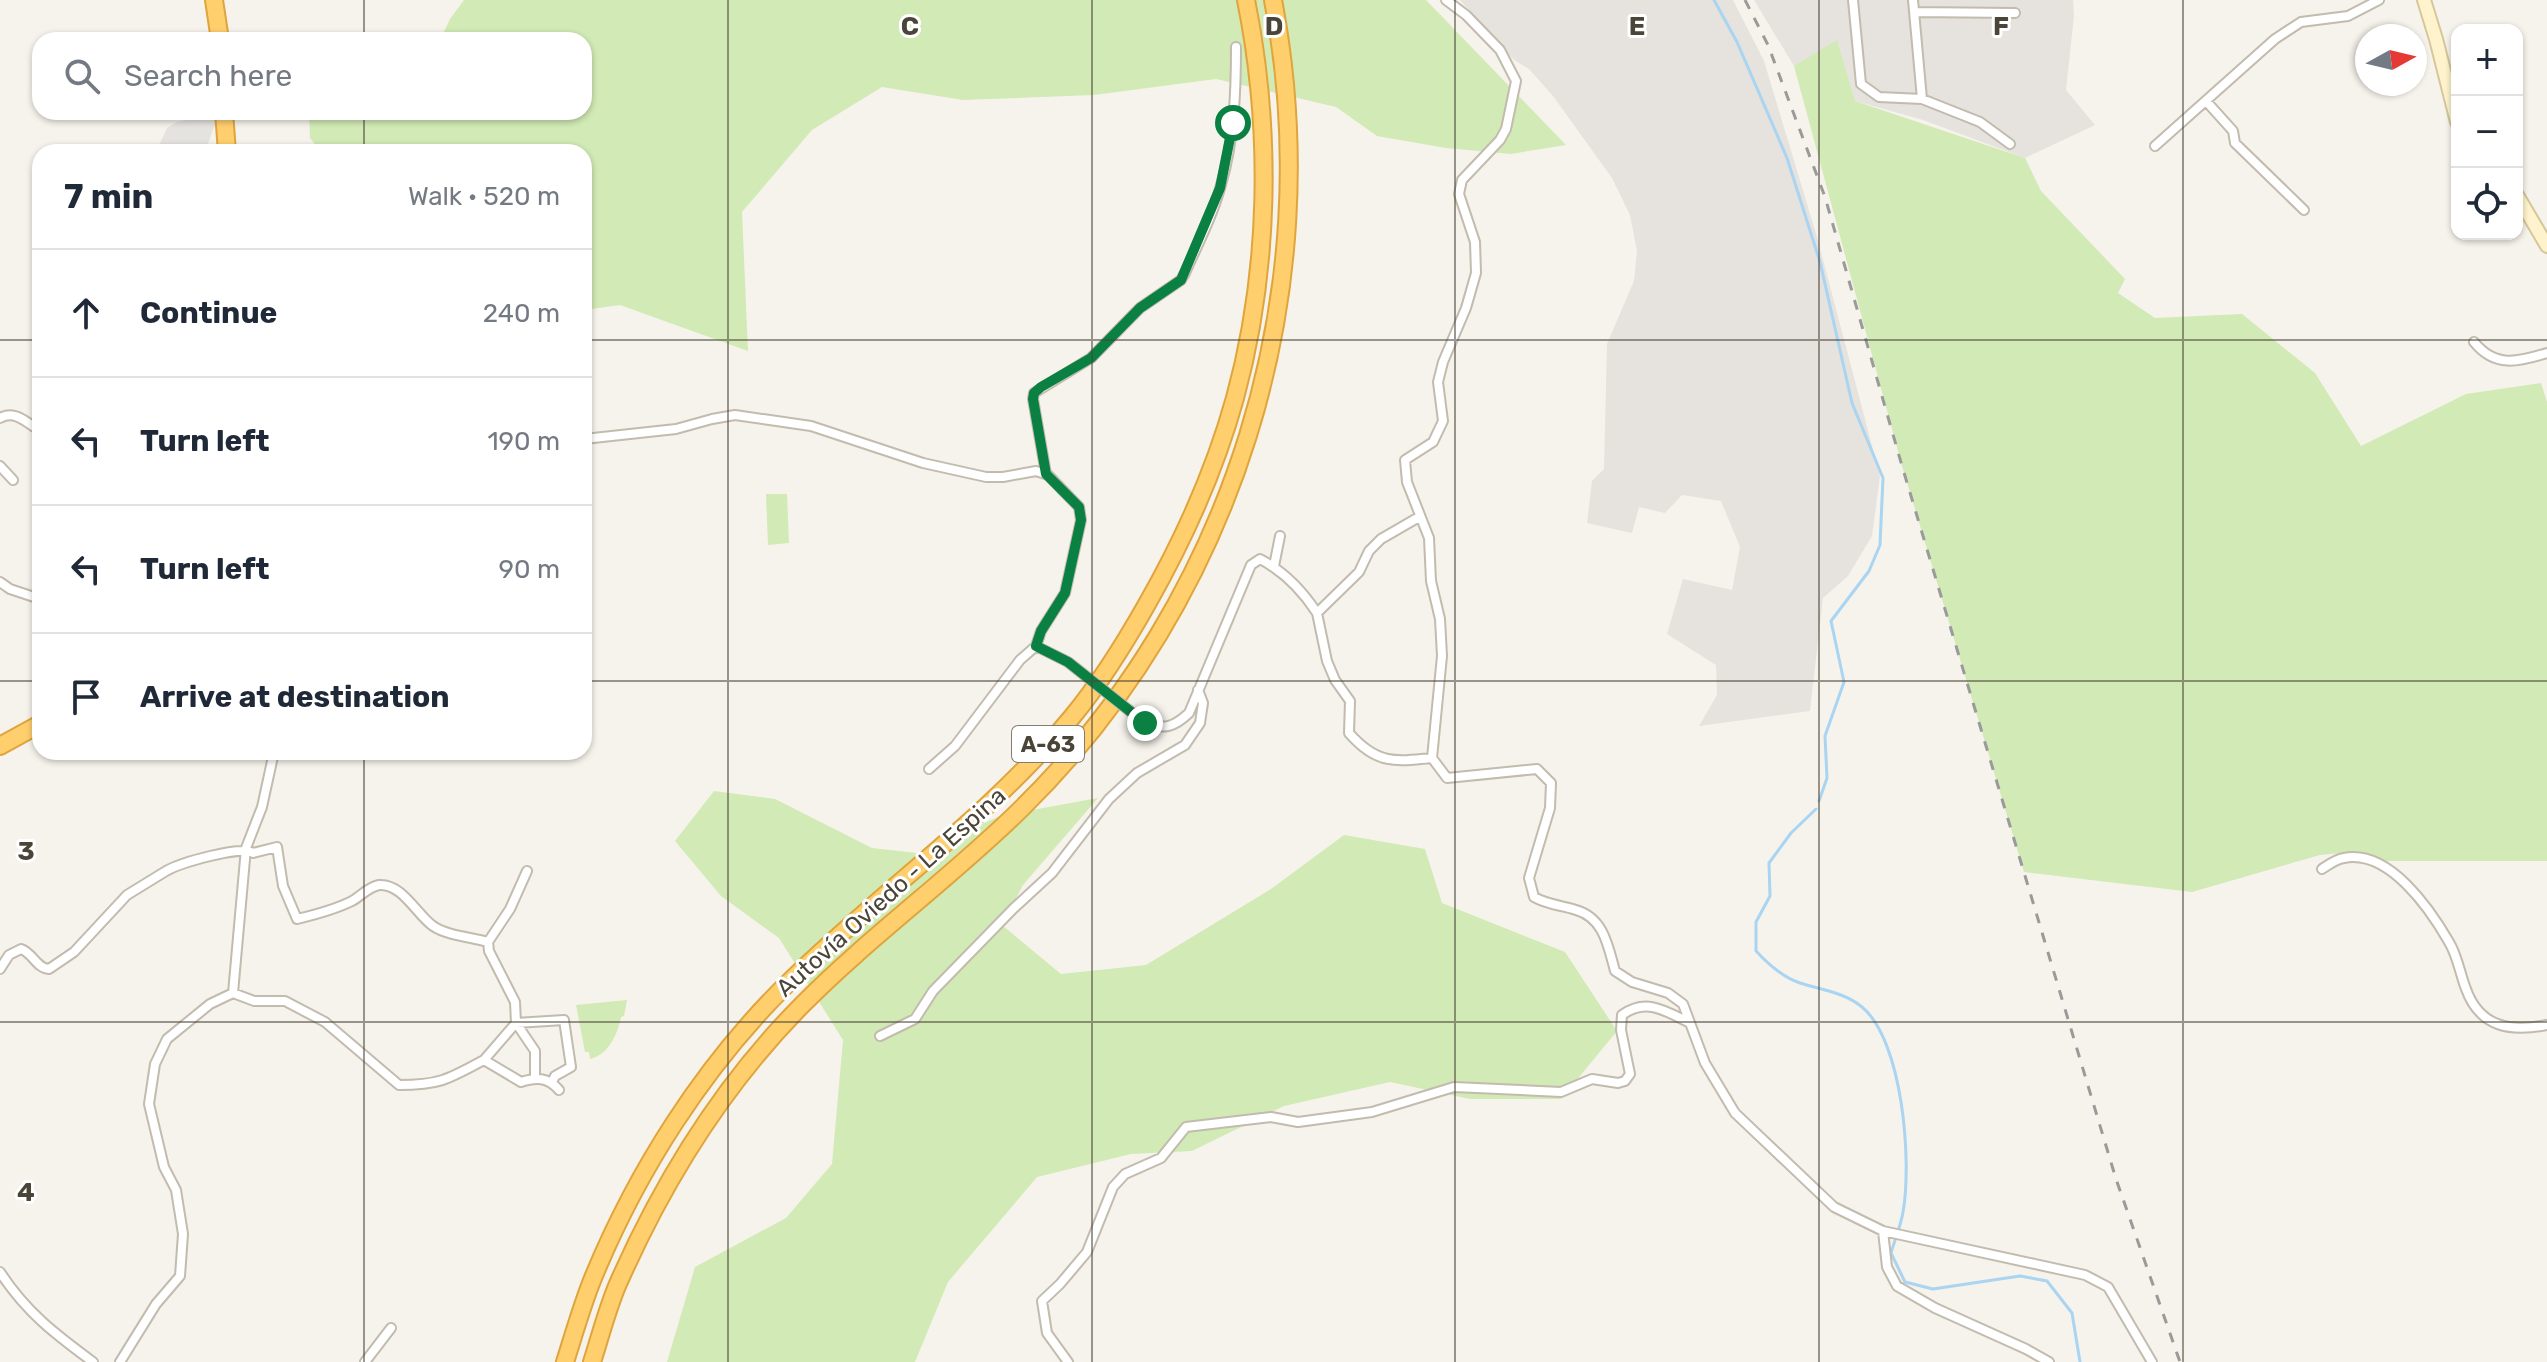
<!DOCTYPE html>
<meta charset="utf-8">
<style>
:root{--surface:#fff;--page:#f2f2f3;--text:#1f2937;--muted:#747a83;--line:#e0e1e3}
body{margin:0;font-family:Rubik,sans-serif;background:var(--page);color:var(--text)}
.controls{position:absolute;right:24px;top:24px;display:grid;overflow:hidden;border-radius:16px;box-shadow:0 2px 6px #0004}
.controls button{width:72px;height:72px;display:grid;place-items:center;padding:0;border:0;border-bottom:2px solid var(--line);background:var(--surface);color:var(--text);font:40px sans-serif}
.compass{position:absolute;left:2355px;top:24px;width:72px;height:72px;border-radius:50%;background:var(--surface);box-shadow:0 2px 6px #0004;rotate:82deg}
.stop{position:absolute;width:24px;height:24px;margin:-18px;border:6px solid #0b8043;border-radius:50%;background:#fff}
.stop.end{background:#0b8043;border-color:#fff;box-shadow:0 2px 8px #0008}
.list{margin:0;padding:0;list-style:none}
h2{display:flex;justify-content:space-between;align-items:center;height:104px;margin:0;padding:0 32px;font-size:34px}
h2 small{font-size:26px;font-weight:400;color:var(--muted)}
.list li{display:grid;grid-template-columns:52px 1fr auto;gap:24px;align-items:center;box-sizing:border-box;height:128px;padding:0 32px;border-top:2px solid var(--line)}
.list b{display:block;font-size:30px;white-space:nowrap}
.list em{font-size:26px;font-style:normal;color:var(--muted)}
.icon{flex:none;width:44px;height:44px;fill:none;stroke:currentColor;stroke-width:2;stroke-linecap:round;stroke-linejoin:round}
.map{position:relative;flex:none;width:2547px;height:1362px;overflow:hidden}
.search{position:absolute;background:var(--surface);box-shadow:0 2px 6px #0004;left:32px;top:32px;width:560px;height:88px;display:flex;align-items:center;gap:20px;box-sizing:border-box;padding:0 28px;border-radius:24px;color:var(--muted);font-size:30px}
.panel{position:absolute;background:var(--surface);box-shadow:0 2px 6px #0004;left:32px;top:144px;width:560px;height:616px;border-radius:24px}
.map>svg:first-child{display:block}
</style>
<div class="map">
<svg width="2547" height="1362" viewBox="0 0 2547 1362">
<rect width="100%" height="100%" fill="#f6f3ec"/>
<!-- industrial -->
<path fill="#e6e2dd" d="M 1460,0 L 1733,0 L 1764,61 L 1817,237 L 1880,476 L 1872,536 L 1848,576 L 1823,598 L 1810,711 L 1699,726 L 1717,695 L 1716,665 L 1667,634 L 1683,579 L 1732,590 L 1740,547 L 1721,501 L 1682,495 L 1665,513 L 1639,507 L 1632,533 L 1587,523 L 1592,481 L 1604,469 L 1607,344 L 1634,281 L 1637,251 L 1630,215 L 1612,178 L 1553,96 L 1529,69 L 1514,60 Z
M 1754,0 L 2073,0 L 2074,16 L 2066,90 L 2095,125 L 2025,158 L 1923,120 L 1855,101 L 1837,41 L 1794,66 Z"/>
<!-- green -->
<path fill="#d2eab5" d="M 464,0 L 1426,0 L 1566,145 L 1511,154 L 1446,148 L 1377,136 L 1336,107 L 1216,79 L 1094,95 L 963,100 L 882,87 L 812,130 L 742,212 L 748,351 L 620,305 L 584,310 L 584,152 L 321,152 L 310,138 L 309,112 L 584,112 L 584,40 L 440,40 L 450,19 Z
M 1837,40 L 1855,101 L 2025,158 L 2041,191 L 2125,279 L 2118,293 L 2155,318 L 2242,314 L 2315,373 L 2361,446 L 2466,394 L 2541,383 L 2547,402 L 2547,861 L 2386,861 L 2342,853 L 2320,855 L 2192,892 L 2024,872 L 1902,466 L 1794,66 Z
M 766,494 L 787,494 L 789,543 L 768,545 Z
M 714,791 L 775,799 L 872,848 L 917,853 L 1000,816 L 1098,798 L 1023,885 L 1002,925 L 1061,974 L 1146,965 L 1271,889 L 1344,835 L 1425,849 L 1442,903 L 1565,952 L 1617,1031 L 1561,1099 L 1470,1099 L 1390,1082 L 1284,1106 L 1192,1151 L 1131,1154 L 1037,1177 L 948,1282 L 915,1362 L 667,1362 L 695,1267 L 786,1218 L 832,1164 L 843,1040 L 779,938 L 721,896 L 675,841 Z
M 627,1000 L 624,1016 L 621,1017 C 618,1034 608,1055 590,1059 L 589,1052 L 585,1052 L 576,1005 Z"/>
<!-- parking -->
<path fill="#e5e3e0" d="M 218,112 L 219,125 L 214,127 L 205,152 L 156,152 L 167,128 L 177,122 Z"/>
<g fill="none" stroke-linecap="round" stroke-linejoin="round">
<!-- stream -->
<path stroke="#a9d4f2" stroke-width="3" d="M 1714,0 L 1737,42 L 1787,158 L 1820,262 L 1852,403 L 1883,478 L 1880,545 L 1869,571 L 1831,621 L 1844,682 L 1825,736 L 1827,778 L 1819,801
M 1816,809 L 1791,833 L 1769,863 L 1770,896 L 1756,922 L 1756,951 C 1768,964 1782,977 1800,983 C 1821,990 1844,992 1862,1007 C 1903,1041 1912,1162 1903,1212 C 1901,1225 1895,1239 1891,1253 L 1905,1282 L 1933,1289 L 2020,1276 L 2047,1281 L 2072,1313 L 2080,1362"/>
<defs>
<path id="street" d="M 1446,0 L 1466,15 L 1500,50 L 1516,81 L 1506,129 L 1500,140 L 1462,180 L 1459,194 L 1475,242 L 1476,273 L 1466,308 L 1443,362 L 1438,382 L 1443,421 L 1433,442 L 1405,460 L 1407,482 L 1429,538 L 1431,581 L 1440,619 L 1442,656 L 1432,758 L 1447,778 L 1537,769 L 1551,783 L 1550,808 L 1529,878 L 1534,897 C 1548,905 1561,905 1576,910 C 1604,918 1608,946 1615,971 L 1632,982 L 1668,993 L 1683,1004 L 1705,1063 L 1735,1113 L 1834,1207 L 1883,1231 L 2085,1275 L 2108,1287 L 2152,1362
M 1853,0 L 1861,84 L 1879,97 L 1922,99 L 1913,0
M 1914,12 L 2015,13
M 1922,99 L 1980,122 L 2010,144
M 2206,101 L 2233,131 L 2235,143 L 2304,210
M 2155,146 L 2275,39 L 2301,22 L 2348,16 L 2379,0
M 2474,342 C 2495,368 2518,362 2547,353
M 0,418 C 13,411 23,419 34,427 L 40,426
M 584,439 L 676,429 L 712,419 L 735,415 L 811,426 L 923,463 L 986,477 L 1003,477 L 1036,471 L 1048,475 L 1079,507 L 1081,520 L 1065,593 L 1041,631 L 1036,646 L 1020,660 L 955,746 L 929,769
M 0,466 L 13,480
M 1046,474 L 1033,399 L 1034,393 L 1091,358 L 1140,308 L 1181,280 L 1185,273 C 1198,244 1213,215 1221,185 C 1234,140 1236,94 1236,47
M 1274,566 L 1280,536
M 0,582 L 10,589 L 40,599
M 1317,613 L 1327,661 L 1335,680 L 1350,701 L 1349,733 C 1376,764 1394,762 1432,758
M 1036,646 L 1068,662
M 1145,723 C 1165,730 1174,727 1189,713 L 1251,565 L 1260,559 C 1285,572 1302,590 1317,613 L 1359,572 L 1369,551 L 1381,539 L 1419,517
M 2322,869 C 2328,865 2336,859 2344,858 C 2389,849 2430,909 2449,942 C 2458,957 2460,974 2466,989 C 2480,1028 2511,1032 2547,1025
M 0,969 L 9,955 L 21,949 C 33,953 36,968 49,969 L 74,952 L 127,895 C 140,887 153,879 166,871 C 180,863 241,845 253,853 L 277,847 L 283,886 L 297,919 C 314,915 336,909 352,901 C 361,896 368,887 379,885 C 402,883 417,915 433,926 C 448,936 471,937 488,942
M 233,993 L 254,1001 L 285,1001 L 325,1022 L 399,1085 C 440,1085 449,1079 484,1060 L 521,1082 C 536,1077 548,1077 559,1090
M 880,1036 L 915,1019 L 933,991 L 1014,908 L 1052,873 L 1109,799 L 1137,773 L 1185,745 L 1200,723 L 1203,703 L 1198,690
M 484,1060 L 516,1023 L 515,1002 L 489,951 L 488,942 L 510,909 L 527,871
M 535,1077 L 535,1051 L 516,1023 L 564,1020 L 571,1067 L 555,1076 L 552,1082
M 1883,1231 L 1887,1267 L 1897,1286 L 1935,1308 L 2026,1349 L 2049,1362
M 0,1272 C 26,1312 55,1334 93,1362
M 120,1362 L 156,1304 L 180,1276 L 183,1234 L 176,1190 L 164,1167 L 149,1104 L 155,1064 L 167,1039 L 210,1004 L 233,993 L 246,848 L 262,807 L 274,752
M 365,1362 L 391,1328
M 1068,1362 L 1047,1333 L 1042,1301 L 1060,1284 L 1087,1252 L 1113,1187 L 1125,1174 L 1161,1158 L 1186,1127 L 1271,1117 L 1298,1122 L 1372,1112 L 1454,1087 L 1561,1092 L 1592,1079 L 1618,1083 L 1625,1081 L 1630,1074 L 1621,1030 L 1622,1015 C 1646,998 1664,1010 1688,1022"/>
<path id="secondary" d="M 2424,0 L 2436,39 L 2457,122
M 2517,195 L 2547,246"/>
<path id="highway" d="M 214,0 L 220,40
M 224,112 L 227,152
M 0,746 L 40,724
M 565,1362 C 574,1334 582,1305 593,1278 C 637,1171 703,1067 786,985 C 879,893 988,818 1072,717 C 1101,682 1125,643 1147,604 C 1184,539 1215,470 1235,398 C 1270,270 1272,129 1246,0
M 592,1362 C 600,1337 607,1310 617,1286 C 662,1183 722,1086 801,1006 C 870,936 951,878 1022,808 C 1234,599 1329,293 1273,0"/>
</defs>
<!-- street casing -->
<use href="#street" stroke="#c2bbae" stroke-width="12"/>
<!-- secondary casing -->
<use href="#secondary" stroke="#d6c79b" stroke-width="16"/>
<!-- highway casing -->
<use href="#highway" stroke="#e0a43c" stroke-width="20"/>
<!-- street -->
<use href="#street" stroke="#fff" stroke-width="8"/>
<!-- secondary -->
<use href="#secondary" stroke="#fff3cd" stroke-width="12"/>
<!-- highway -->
<use href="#highway" stroke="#ffcf6e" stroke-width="16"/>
<!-- rail -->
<path stroke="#9a9a9a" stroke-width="3" stroke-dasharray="10 10" stroke-linecap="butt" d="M 1745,0 L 1768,45 L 1825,197 L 1902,466 L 2116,1179 L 2180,1362"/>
<defs>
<path id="street-bridge" d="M 1068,662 L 1145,723"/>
</defs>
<!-- street-bridge casing -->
<use href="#street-bridge" stroke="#c2bbae" stroke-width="12" stroke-linecap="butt"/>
<!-- street-bridge -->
<use href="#street-bridge" stroke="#fff" stroke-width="8"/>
</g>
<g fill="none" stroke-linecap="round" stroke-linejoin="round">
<!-- route -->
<path stroke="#0b8043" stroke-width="10" d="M 1145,723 L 1068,662 L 1036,646 L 1041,631 L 1065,593 L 1081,520 L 1079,507 L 1046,474 L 1033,399 L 1034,393 L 1041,387 L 1091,358 L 1140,308 L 1181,280 L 1220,188 L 1233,123"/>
</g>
<!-- grid -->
<path fill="none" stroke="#4b4439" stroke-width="2" stroke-opacity="0.55" d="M 364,0 L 364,40M 728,0 L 728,1362M 1092,0 L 1092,1362M 1455,0 L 1455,1362M 1819,0 L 1819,1362M 2183,0 L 2183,1362M 364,112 L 364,152M 0,340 L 40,340M 584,340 L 2547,340M 0,681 L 40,681M 584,681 L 2547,681M 364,752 L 364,1362M 0,1022 L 2547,1022"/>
<g text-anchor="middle" stroke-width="6" stroke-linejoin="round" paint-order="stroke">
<!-- shield labels -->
<rect fill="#fff" stroke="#817c74" stroke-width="2" x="1012" y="726" width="72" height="36" rx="6"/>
<g font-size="22" font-weight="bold" fill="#4b4439">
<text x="1048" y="752">A-63</text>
</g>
<!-- street labels -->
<g font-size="24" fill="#4b4439" stroke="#fff">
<text transform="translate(891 892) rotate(-42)" y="8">Autovía Oviedo - La Espina</text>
</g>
</g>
<g font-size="26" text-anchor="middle" font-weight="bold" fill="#4b4439" stroke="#fff" stroke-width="6" stroke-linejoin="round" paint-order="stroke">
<text x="910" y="35">C</text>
<text x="1274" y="35">D</text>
<text x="1637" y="35">E</text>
<text x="2001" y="35">F</text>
<text x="26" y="860">3</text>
<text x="26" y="1201">4</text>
</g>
</svg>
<div class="controls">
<button>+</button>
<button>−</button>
<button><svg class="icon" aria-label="locate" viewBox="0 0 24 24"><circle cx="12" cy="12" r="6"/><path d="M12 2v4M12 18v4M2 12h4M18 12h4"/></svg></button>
</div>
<svg class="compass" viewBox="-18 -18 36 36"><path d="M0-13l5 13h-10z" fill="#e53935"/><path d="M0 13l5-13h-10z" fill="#747a83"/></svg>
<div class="stop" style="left:1233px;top:123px"></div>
<div class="stop end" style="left:1145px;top:723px"></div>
<div class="search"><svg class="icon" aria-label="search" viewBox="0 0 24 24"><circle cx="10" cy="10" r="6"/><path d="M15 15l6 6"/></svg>Search here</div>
<section class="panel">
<h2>7 min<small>Walk · 520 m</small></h2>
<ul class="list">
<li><svg class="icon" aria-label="ahead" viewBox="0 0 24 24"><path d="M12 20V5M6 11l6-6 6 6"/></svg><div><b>Continue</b></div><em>240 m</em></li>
<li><svg class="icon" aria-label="left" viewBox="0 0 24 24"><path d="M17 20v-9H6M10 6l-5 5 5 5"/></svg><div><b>Turn left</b></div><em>190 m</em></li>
<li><svg class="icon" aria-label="left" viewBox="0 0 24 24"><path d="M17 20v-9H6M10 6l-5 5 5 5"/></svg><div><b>Turn left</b></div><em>90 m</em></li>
<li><svg class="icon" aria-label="arrive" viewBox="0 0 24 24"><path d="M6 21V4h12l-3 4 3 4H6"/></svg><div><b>Arrive at destination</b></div></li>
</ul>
</section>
</div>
